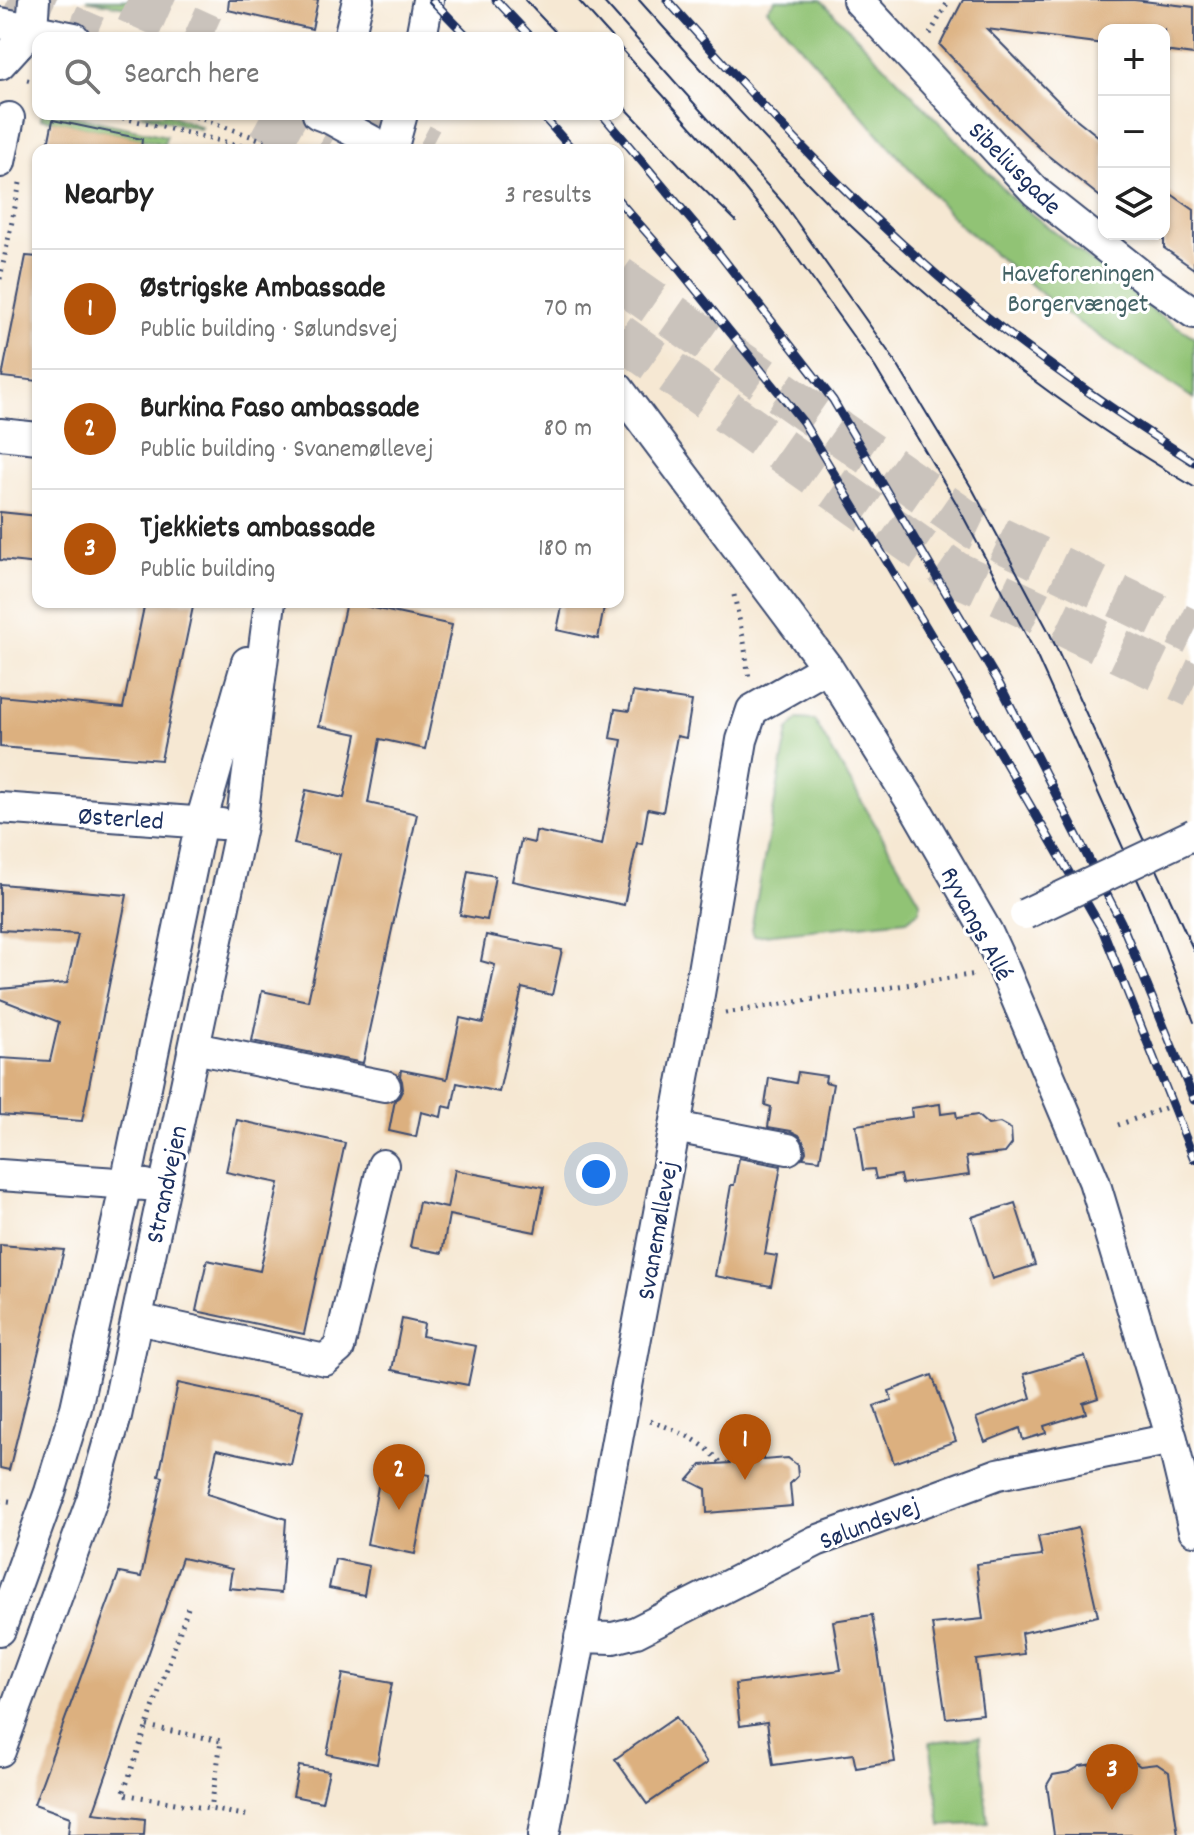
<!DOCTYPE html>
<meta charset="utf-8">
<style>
:root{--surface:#fff;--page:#f6f6f6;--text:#222;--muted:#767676;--line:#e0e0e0;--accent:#b45309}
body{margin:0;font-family:Dekko,sans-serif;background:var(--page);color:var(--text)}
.controls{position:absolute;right:24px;top:24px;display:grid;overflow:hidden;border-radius:16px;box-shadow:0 2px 6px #0004}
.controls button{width:72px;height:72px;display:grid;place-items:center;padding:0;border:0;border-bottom:2px solid var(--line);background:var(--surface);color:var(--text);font:40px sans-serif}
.you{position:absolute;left:596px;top:1174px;width:28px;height:28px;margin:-20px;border:6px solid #fff;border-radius:50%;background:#1a73e8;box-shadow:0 0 0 12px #1a73e833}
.badge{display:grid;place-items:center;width:52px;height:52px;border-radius:50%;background:var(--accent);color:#fff;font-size:26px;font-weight:700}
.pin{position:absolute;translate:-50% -66px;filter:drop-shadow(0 2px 4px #0008)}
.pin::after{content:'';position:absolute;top:42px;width:28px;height:24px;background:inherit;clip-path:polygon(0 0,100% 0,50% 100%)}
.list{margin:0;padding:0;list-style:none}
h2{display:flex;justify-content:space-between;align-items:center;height:104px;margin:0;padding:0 32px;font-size:34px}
h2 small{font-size:26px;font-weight:400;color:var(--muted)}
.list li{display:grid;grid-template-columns:52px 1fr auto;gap:24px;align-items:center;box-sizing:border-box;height:120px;padding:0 32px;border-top:2px solid var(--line)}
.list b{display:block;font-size:30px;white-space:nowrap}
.list p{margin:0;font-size:26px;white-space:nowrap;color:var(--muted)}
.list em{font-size:26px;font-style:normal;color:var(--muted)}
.icon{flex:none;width:44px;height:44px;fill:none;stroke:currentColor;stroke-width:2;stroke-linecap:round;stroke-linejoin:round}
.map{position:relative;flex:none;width:1194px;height:1835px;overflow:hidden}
.search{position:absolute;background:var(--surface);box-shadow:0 2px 6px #0004;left:32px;top:32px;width:592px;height:88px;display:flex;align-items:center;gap:20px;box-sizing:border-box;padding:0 28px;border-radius:16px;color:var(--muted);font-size:30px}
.panel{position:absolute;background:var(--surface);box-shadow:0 2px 6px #0004;left:32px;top:144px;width:592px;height:464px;border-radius:16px}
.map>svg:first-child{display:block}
</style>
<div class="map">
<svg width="1194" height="1835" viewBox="0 0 1194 1835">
<rect width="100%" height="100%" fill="#fff"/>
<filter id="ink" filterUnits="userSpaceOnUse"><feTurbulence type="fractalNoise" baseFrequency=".0125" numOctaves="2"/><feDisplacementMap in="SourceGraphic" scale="16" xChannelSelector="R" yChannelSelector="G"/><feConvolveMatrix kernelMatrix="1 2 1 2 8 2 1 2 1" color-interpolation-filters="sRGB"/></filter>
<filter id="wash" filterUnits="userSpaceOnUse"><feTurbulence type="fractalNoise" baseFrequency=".006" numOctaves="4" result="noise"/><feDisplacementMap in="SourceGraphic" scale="32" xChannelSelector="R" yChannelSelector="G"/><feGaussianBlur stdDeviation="1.8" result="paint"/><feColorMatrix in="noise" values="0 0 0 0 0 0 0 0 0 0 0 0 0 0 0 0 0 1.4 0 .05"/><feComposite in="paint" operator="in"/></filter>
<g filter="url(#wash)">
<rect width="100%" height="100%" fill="#f6e8d3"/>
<!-- green -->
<path fill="#91c374" stroke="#567969" stroke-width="2" d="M 86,0 L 146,0 L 144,10 Z
M 776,0 L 821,0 L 1014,200 L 1159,315 L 1194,337 L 1194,399 L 1066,314 L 958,223 L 767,9 Z
M 42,114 L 63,114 L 166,136 L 164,144 L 41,118 Z
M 140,114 L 167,114 L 201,127 L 200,129 Z
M 798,719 L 814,720 L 920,901 L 920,910 L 907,920 L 754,936 L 751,930 L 788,731 Z
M 979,1737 L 988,1823 L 941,1826 L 930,1742 Z"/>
<g id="blocks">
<!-- building -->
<path fill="#dcb07f" d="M 229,0 L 318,0 L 312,29 L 228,10 Z
M 963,0 L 1134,0 L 1194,7 L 1194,55 L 1164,51 L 1164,30 L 1104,30 L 1104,44 L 987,29 L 1074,117 L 1104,141 L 1104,200 L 1046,154 L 1008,117 L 940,45 Z
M 53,120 L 142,139 L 141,150 L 47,150 Z
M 1164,189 L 1194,210 L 1194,269 L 1164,248 Z
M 26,256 L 38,257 L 38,381 L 2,377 Z
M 0,512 L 38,516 L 38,564 L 0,560 Z
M 145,602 L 194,602 L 161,760 L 0,747 L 0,696 L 123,708 Z
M 346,602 L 452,625 L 425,749 L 380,739 L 368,803 L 417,814 L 363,1063 L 252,1041 L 262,991 L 308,1001 L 340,854 L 294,844 L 306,790 L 344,798 L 357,734 L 319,726 Z
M 563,602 L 605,602 L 598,639 L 557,630 Z
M 633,692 L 692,701 L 686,738 L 677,736 L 663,812 L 648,809 L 642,844 L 637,843 L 624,905 L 512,881 L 521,840 L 534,843 L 536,831 L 602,845 L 622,740 L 610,738 L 615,709 L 629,711 Z
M 468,871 L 495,876 L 487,920 L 460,915 Z
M 0,884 L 127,895 L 82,1121 L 0,1115 L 0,1058 L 50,1061 L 59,1022 L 0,999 L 0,989 L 67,983 L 78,934 L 0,930 Z
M 486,935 L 562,950 L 552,995 L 522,988 L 499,1092 L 457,1083 L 452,1108 L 443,1106 L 441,1117 L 421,1112 L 416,1137 L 389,1131 L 395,1100 L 399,1097 L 403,1089 L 402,1081 L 400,1076 L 401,1070 L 447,1079 L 460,1018 L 483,1023 L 495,965 L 481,961 Z
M 798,1072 L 826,1076 L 825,1082 L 833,1084 L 820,1160 L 803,1158 L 806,1152 L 805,1144 L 799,1135 L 791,1131 L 768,1127 L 771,1107 L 765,1105 L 769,1078 L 796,1083 Z
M 940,1104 L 941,1114 L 956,1112 L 957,1118 L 977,1115 L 988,1125 L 1000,1123 L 1011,1129 L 1012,1144 L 1005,1153 L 966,1157 L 969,1175 L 902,1184 L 900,1175 L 876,1179 L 874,1169 L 863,1170 L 856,1125 L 912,1117 L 911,1108 Z
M 237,1120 L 345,1143 L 304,1334 L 196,1311 L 207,1260 L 260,1271 L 279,1183 L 226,1172 Z
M 739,1158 L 781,1166 L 765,1254 L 777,1256 L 771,1286 L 715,1276 L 731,1185 L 734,1185 Z
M 455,1170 L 544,1187 L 535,1232 L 449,1215 L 442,1253 L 410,1247 L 419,1202 L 447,1208 Z
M 1015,1203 L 1035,1265 L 992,1279 L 972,1217 Z
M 0,1245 L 64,1250 L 9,1470 L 0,1468 Z
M 402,1319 L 424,1324 L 422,1336 L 476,1346 L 468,1385 L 392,1370 Z
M 1085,1356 L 1098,1398 L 1083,1403 L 1086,1413 L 1044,1426 L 1046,1433 L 1023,1440 L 1020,1428 L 985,1442 L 976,1418 L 1031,1398 L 1024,1374 Z
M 932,1375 L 956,1441 L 894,1463 L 874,1406 L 892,1400 L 889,1391 Z
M 178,1383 L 303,1410 L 291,1465 L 217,1449 L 207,1494 L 286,1519 L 281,1593 L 229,1588 L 232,1569 L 182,1558 L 93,1813 L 145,1819 L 144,1835 L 68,1835 L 70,1817 L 34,1804 L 119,1573 L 141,1577 L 163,1477 L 159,1476 Z
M 763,1453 L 763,1460 L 788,1458 L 797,1465 L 798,1476 L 790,1484 L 792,1506 L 707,1513 L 706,1489 L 688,1480 L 701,1465 L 730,1463 L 729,1455 Z
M 382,1466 L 430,1475 L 415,1554 L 367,1544 Z
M 1078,1528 L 1098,1616 L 1021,1633 L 1024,1654 L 976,1660 L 983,1714 L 946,1718 L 932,1624 L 983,1619 L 976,1564 L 1042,1556 L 1038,1537 Z
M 335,1559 L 369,1566 L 364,1595 L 329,1588 Z
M 872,1615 L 895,1762 L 856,1768 L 853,1754 L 773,1765 L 767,1722 L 740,1726 L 735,1684 L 841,1670 L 833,1621 Z
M 343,1674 L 392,1683 L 377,1764 L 327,1754 Z
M 676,1717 L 707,1763 L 647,1804 L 615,1759 Z
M 1130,1759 L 1140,1766 L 1157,1764 L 1169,1772 L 1178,1835 L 1054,1835 L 1047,1785 L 1053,1775 L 1070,1772 L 1080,1766 Z
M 299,1766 L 329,1771 L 322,1802 L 293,1796 Z"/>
</g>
</g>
<g filter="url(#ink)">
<use href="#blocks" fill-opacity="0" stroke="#3c4b70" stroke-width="2"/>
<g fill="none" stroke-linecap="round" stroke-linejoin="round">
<!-- highway-tunnel -->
<path stroke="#cac3bc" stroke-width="44" stroke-dasharray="44 22" stroke-linecap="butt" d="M 8,0 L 95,38
M 127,0 L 212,38
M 261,114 L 327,150
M 361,114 L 429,150
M 618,278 L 974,527 L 1194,633
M 618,335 L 955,573 L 1194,686"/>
<defs>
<path id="minor" d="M 858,0 L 1036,192 L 1147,280 L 1194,313
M 0,23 L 74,38
M 32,29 L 34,0
M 349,38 L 358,0
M 421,38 L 428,0
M 0,64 L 32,29
M 318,114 L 331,119 L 388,150
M 392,150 L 402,114
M 0,162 L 9,118
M 618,388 L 827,667 L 916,809 L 987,932 L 1004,969 L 1094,1181 L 1172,1439 L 1194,1530
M 0,434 L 38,438
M 0,808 L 221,824
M 194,1048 L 385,1086
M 675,1127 L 788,1149
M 0,1175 L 146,1185
M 137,1319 L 325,1360 L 339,1348 L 383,1165
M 0,1630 L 50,1492 L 76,1408 L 126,1183 L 201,822 L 247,662
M 580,1637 L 613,1638 L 636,1632 L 816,1541 L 936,1497 L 998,1474 L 1172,1439
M 0,1751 L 92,1500 L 116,1416 L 241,826 L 270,602
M 544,1835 L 695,1018 L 742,740 L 752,710 L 827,667"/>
</defs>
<!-- minor casing -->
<use href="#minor" stroke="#3c4b70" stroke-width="34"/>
<!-- path -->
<path stroke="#3c4b70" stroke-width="5" stroke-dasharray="2 6" stroke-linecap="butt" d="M 930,34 L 949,0
M 27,80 L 38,82
M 107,114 L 259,150
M 188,114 L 290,150
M 0,279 L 20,183
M 734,595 L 744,642 L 749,679
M 725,1013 L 976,974
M 1118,1125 L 1165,1108
M 650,1421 C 677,1430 702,1440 720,1462
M 0,1500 L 15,1502
M 188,1608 L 123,1794 L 250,1816
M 147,1726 L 221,1741 L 211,1809"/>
<!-- minor -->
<use href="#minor" stroke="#fff" stroke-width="30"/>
<!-- tram -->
<path stroke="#1b2f5e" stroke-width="2" d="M 525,0 L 561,38
M 578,0 L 612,38
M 602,0 L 784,204 L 895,361 L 973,490 L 1050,634 L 1194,951
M 639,0 C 708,77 777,154 851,226 C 955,325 1070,414 1194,487
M 618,45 L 728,168 L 768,217 L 875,367 L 955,501 L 1033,648 L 1147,901 L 1194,1022
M 618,100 L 688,174 L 736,221"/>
<defs>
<path id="rail" d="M 432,0 L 469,38
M 496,0 L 532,38
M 667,0 C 762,107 861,213 971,304 C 1042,362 1117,413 1194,462
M 541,114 L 573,150
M 602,114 L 714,247 L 833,400 L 1000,685 L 1121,922 L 1194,1100
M 618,200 L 679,269 L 803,422 L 943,655 L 1103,931 L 1194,1159"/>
</defs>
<!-- rail casing -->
<use href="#rail" stroke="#1b2f5e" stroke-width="9"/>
<!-- rail -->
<use href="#rail" stroke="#fff" stroke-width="6" stroke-dasharray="18" stroke-linecap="butt"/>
<defs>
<path id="minor-bridge" d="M 1025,914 L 1194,834"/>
</defs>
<!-- minor-bridge casing -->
<use href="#minor-bridge" stroke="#3c4b70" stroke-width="34" stroke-linecap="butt"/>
<!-- minor-bridge -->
<use href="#minor-bridge" stroke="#fff" stroke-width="30"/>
</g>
</g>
<g text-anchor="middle" stroke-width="6" stroke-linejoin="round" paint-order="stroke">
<!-- street labels -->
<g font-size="26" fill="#1b2f5e" stroke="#fff">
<text transform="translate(1016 167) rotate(45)" y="9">Sibeliusgade</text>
<text transform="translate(121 817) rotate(4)" y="9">Østerled</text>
<text transform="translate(978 923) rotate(62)" y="9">Ryvangs Allé</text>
<text transform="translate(165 1184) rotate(-78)" y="9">Strandvejen</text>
<text transform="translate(656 1230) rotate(-80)" y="9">Svanemøllevej</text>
<text transform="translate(869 1522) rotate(-21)" y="9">Sølundsvej</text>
</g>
<!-- park labels -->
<g font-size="26" fill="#446366" stroke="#fff">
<text x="1078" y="281">Haveforeningen<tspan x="1078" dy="30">Borgervænget</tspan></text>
</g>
</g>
</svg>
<div class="controls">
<button>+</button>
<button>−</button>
<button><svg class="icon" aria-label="layers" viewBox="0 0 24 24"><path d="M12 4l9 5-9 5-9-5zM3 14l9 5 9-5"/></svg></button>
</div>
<div class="you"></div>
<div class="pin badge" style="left:745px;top:1480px">1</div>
<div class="pin badge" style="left:399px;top:1510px">2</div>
<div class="pin badge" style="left:1112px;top:1810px">3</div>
<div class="search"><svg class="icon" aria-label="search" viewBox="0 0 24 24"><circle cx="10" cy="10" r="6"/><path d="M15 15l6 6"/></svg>Search here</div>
<section class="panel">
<h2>Nearby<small>3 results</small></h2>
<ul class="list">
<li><span class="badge">1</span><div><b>Østrigske Ambassade</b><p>Public building · Sølundsvej</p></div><em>70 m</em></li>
<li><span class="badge">2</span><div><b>Burkina Faso ambassade</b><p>Public building · Svanemøllevej</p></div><em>80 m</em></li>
<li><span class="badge">3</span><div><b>Tjekkiets ambassade</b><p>Public building</p></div><em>180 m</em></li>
</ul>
</section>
</div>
